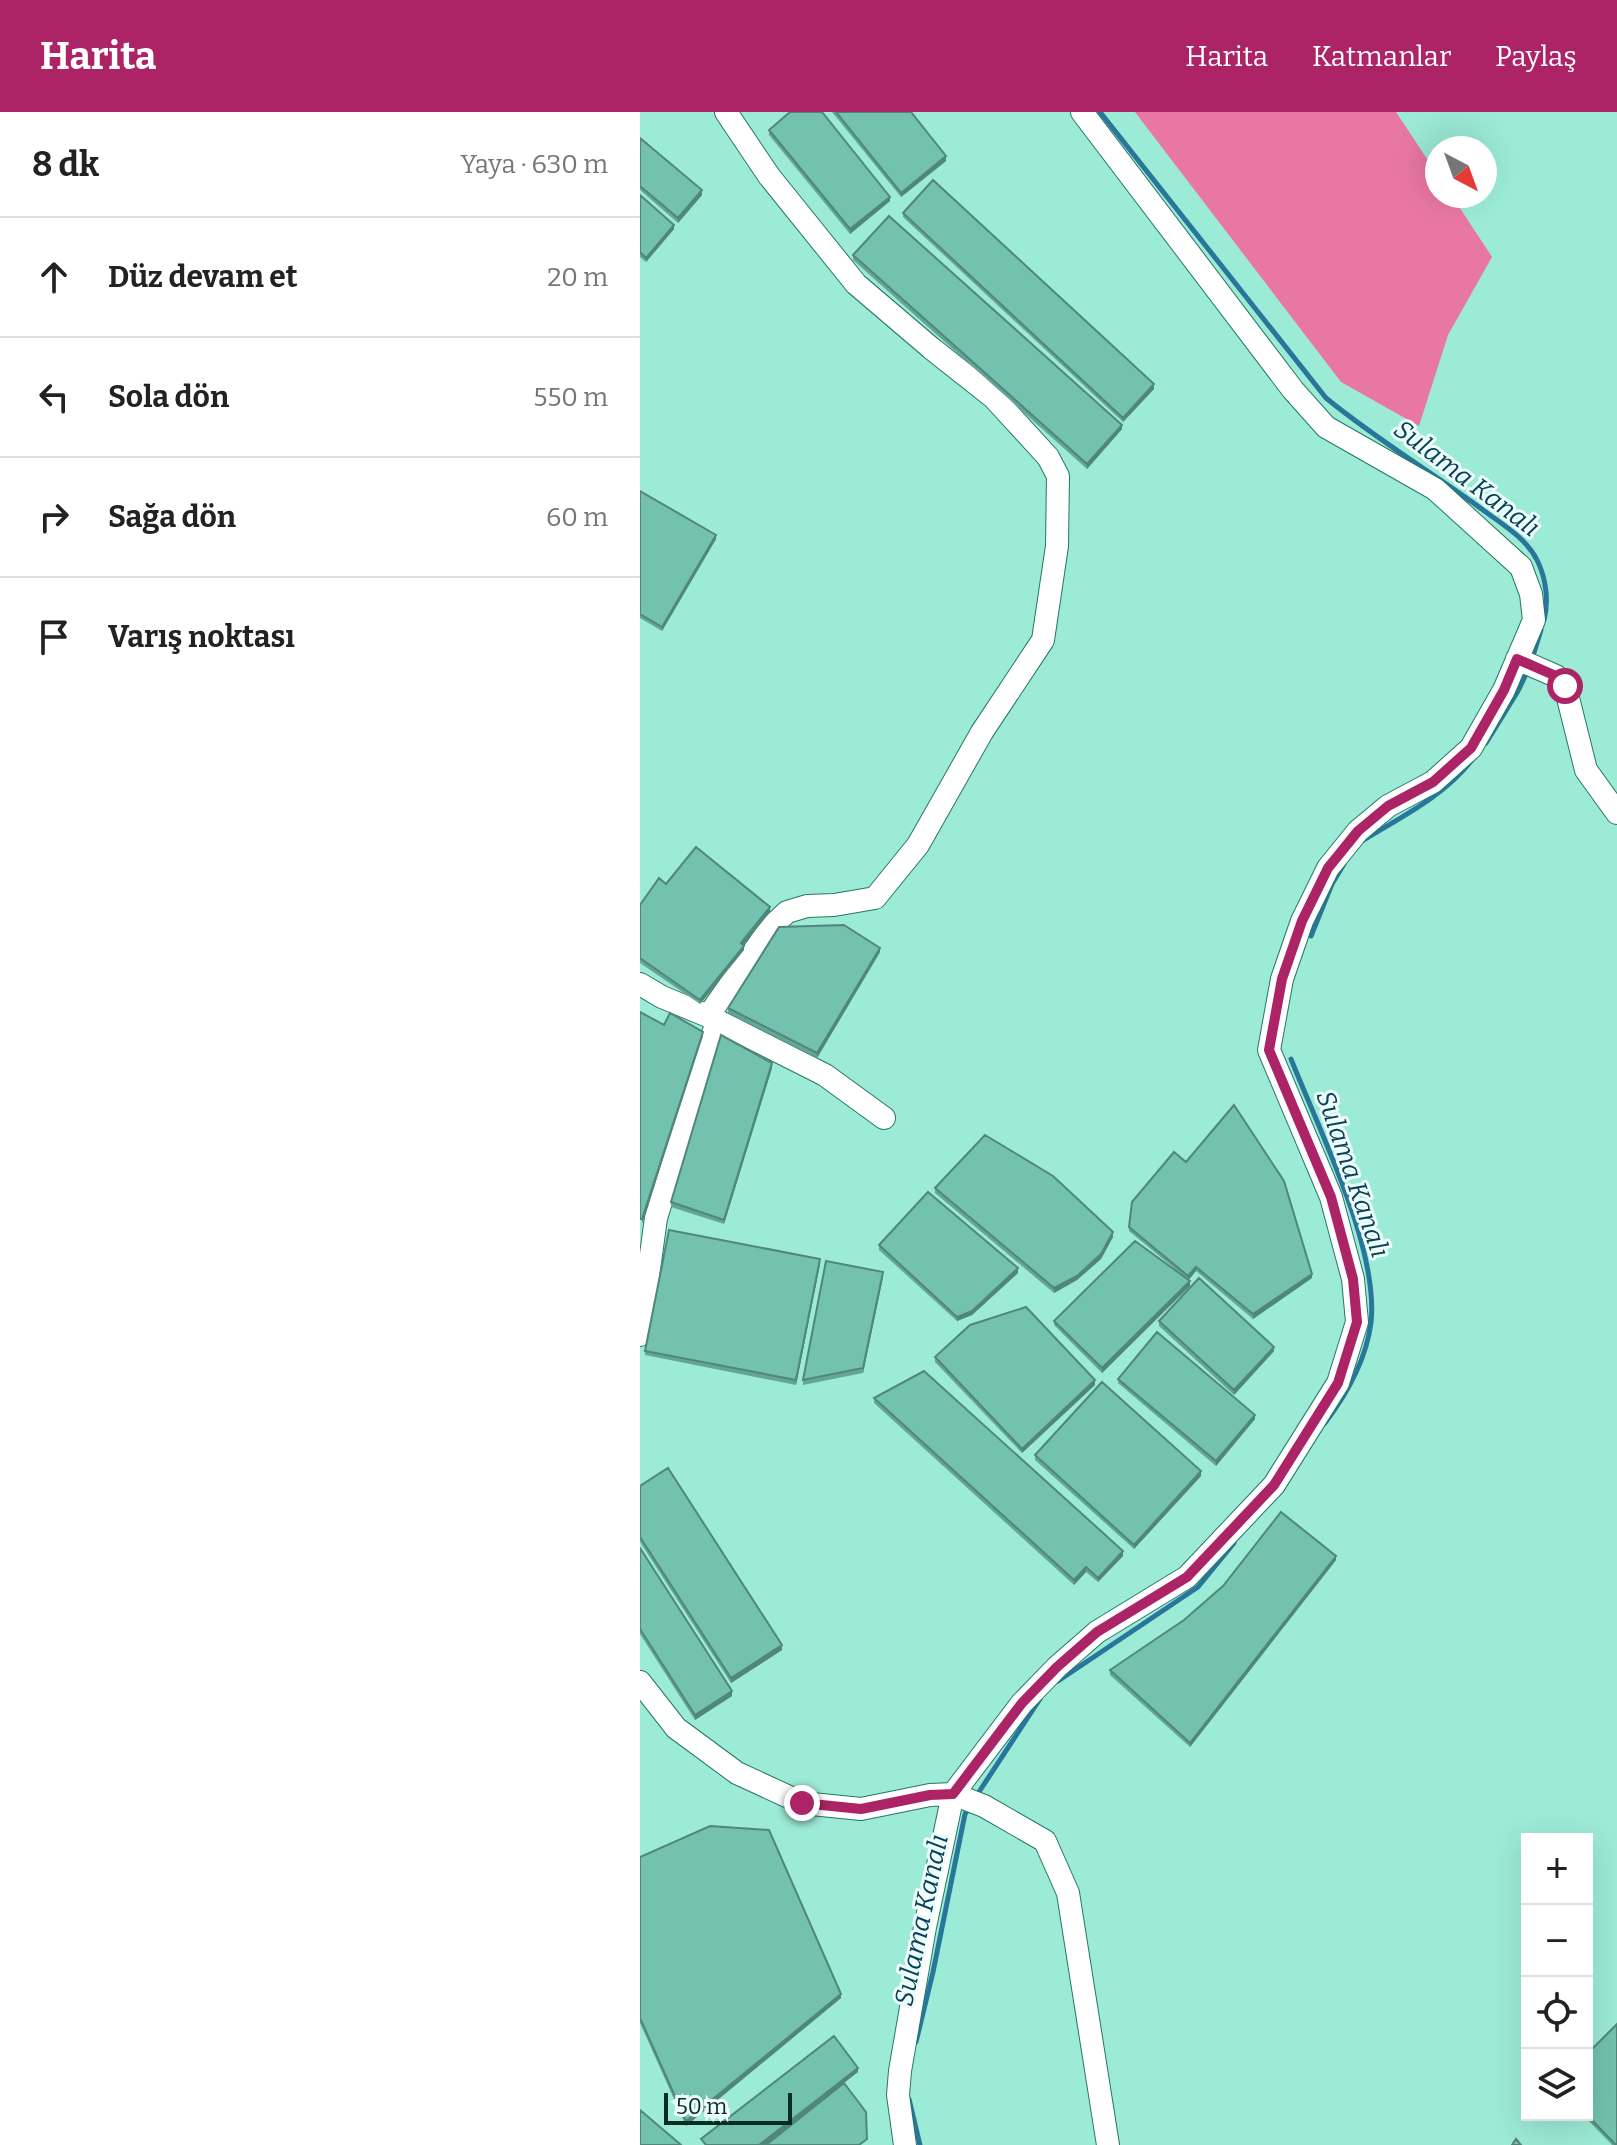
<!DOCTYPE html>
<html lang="tr">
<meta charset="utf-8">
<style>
:root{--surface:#fff;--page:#f2f2f2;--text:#222;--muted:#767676;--line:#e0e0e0;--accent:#ac2366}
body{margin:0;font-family:Bitter,serif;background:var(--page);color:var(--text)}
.controls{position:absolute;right:24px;bottom:24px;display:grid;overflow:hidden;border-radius:0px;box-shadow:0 8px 32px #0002}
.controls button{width:72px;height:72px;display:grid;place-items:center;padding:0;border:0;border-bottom:2px solid var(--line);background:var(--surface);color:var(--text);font:40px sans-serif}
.compass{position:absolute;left:785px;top:24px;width:72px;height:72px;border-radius:50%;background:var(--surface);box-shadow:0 8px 32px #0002;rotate:139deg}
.scale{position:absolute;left:24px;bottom:20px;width:128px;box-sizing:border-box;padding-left:8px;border:4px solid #0a2c25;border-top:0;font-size:22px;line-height:28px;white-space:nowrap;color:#0a2c25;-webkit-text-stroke:6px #eefdf9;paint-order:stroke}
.stop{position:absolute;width:24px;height:24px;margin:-18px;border:6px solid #ac2366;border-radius:50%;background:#fff}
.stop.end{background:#ac2366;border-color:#fff;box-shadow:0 2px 8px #0008}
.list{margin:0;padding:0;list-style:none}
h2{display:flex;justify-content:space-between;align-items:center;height:104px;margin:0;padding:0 32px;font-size:34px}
h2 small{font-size:26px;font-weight:400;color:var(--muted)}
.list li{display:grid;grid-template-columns:52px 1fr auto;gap:24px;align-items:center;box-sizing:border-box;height:120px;padding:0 32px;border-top:2px solid var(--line)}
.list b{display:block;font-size:30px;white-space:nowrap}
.list em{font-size:26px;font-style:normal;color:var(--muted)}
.icon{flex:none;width:44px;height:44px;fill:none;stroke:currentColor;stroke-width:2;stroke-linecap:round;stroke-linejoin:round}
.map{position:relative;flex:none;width:977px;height:2033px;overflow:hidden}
header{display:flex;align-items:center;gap:48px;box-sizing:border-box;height:112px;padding:0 40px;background:var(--accent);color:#fff}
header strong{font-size:38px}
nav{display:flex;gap:44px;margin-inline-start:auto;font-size:28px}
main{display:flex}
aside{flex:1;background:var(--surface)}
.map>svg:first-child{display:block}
</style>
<header>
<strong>Harita</strong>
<nav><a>Harita</a><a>Katmanlar</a><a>Paylaş</a></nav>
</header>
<main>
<aside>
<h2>8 dk<small>Yaya · 630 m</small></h2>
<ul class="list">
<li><svg class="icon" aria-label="ahead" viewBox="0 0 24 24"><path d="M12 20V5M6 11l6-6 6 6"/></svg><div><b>Düz devam et</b></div><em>20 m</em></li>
<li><svg class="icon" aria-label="left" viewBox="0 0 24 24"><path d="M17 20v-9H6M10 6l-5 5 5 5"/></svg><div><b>Sola dön</b></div><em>550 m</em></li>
<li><svg class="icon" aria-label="right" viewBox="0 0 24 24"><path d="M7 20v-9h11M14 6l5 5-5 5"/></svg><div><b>Sağa dön</b></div><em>60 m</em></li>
<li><svg class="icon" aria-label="arrive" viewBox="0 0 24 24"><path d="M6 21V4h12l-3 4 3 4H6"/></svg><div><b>Varış noktası</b></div></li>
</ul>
</aside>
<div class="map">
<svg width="977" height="2033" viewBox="0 0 977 2033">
<rect width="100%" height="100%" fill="#9cebd7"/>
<!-- forest -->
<path fill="#e977a4" d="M 495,0 L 756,0 L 797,62 L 797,84 L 812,84 L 852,145 L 808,223 L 779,314 L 701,270 Z"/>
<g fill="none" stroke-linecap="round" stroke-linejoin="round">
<!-- stream -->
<path stroke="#28779a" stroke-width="5" d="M 460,0 L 686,286 C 736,327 791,360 843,398 C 862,412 886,426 897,448 C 906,466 909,489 904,508
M 892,547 L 901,518
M 846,631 L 878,579 L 887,560
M 722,729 C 761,705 803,685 832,648
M 671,824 L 692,772 L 704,752
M 651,947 C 679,1018 739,1136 731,1211 C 726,1248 707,1282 685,1311
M 418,1569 L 558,1475 L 594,1431
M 335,1686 L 400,1587
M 276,1930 L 293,1860 L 325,1702 L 330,1695
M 269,1987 L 280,2033"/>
<defs>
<path id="minor" d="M 877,547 L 916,564 L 925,574 L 946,658 L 977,701
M 0,872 L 22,885 L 68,904 L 185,963 L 244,1006
M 68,904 L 131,815 L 147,800 L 167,794 L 194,793 L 235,786 L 278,733 L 342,620 L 403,528 L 417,434 L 418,364 L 408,345 L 353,285 L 291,236 L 216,172 L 129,64 L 86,0
M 0,1223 L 16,1106 L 77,909
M 0,1570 L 36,1616 L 97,1661 L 162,1691 L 221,1697 L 290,1683 L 313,1682 L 344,1694 L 405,1729 L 428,1781 L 468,2033
M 265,2033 L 258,1983 L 260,1959 L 285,1815 L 313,1682 L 382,1591 L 417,1555 L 457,1520 L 547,1465 L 634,1373 L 698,1271 L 717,1210 L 713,1167 L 691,1085 L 629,938 L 642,867 L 662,809 L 688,756 L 718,719 L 748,694 L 793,670 L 831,636 L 864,578 L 894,508 L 891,482 L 881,455 L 795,377 L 686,315 L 653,278 L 442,0"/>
</defs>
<!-- minor casing -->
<use href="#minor" stroke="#257766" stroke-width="24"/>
<!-- minor -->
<use href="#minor" stroke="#fff" stroke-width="22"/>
</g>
<!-- wall -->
<path fill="#63a696" d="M 192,0 L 271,0 L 306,49 L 261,85 Z
M 129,18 L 250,89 L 210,122 L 129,23 Z
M 0,26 L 62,83 L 38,111 L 0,78 Z
M 0,83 L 34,117 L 6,150 L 0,145 Z
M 263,101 L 514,277 L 483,310 L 263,105 Z
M 213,143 L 482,317 L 447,357 L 213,148 Z
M 0,379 L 76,427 L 22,519 L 0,506 Z
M 26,772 L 130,800 L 103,833 L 104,838 L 60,892 L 0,851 L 0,793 Z
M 240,840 L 177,946 L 88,901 L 88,896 Z
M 132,956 L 84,1112 L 31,1095 L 31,1090 Z
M 295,1076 L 473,1125 L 461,1147 L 437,1168 L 414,1181 L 295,1081 Z
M 489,1115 L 672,1166 L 613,1207 L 556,1159 L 549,1168 L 550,1174 L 462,1261 L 414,1213 L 414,1209 L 546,1166 L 489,1119 Z
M 239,1133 L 378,1161 L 332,1203 L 317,1209 L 239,1138 Z
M 180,1152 L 156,1273 L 5,1243 L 5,1239 Z
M 243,1165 L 223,1261 L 163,1273 L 163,1268 Z
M 519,1209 L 634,1239 L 594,1283 L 519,1214 Z
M 295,1245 L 455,1273 L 382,1341 L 295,1250 Z
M 478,1267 L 615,1307 L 576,1354 L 478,1271 Z
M 234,1286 L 483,1444 L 458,1470 L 446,1460 L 434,1473 L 234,1291 Z
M 395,1343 L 561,1364 L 494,1437 L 395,1348 Z
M 0,1374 L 142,1538 L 91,1571 L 0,1430 Z
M 0,1436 L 92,1584 L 55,1608 L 0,1522 Z
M 696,1448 L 550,1635 L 470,1563 L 470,1558 L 544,1508 L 583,1474 Z
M 0,1745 L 201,1886 L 46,2014 L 0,1911 Z
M 943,2003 L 947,2003 L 977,2033 L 972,2033 Z"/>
<!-- shaded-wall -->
<path fill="#50877a" d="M 306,44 L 306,49 L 261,85 L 261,81 Z
M 62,78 L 62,83 L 38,111 L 38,106 Z
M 250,85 L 250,89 L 210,122 L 210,117 Z
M 34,113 L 34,117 L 6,150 L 6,146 Z
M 514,272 L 514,277 L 483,310 L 483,306 Z
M 482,313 L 482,317 L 447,357 L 447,352 Z
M 76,423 L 76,427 L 22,519 L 22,515 Z
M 130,795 L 130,800 L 101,836 L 101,831 Z
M 104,834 L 104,838 L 60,892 L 60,888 Z
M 240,836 L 240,840 L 177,946 L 177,941 Z
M 63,920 L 63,924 L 2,1112 L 2,1107 Z
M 132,951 L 132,956 L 84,1112 L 84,1108 Z
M 473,1120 L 473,1125 L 461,1147 L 437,1168 L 414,1181 L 414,1176 Z
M 180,1147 L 180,1152 L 156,1273 L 156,1268 Z
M 556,1155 L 556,1159 L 548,1168 L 548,1164 Z
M 378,1156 L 378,1161 L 332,1203 L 317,1209 L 317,1205 Z
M 243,1160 L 243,1165 L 223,1261 L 223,1256 Z
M 672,1162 L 672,1166 L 613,1207 L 613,1202 Z
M 550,1169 L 550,1174 L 462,1261 L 462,1256 Z
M 634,1235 L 634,1239 L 594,1283 L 594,1278 Z
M 455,1268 L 455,1273 L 382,1341 L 382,1337 Z
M 615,1303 L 615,1307 L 576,1354 L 576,1349 Z
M 561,1359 L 561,1364 L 494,1437 L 494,1433 Z
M 483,1439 L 483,1444 L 458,1470 L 458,1466 Z
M 696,1444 L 696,1448 L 550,1635 L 550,1631 Z
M 446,1455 L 446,1460 L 434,1473 L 434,1468 Z
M 142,1533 L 142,1538 L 91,1571 L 91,1566 Z
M 92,1579 L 92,1584 L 55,1608 L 55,1603 Z
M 201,1882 L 201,1886 L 46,2014 L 46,2009 Z
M 218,1956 L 218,1960 L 125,2033 L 119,2033 Z"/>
<!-- building -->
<path fill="#73c1af" stroke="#50877a" stroke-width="2" d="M 150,0 L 182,0 L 250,85 L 210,117 L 129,18 Z
M 196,0 L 271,0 L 306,44 L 261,81 Z
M 0,26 L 62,78 L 38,106 L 0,74 Z
M 293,68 L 514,272 L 483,306 L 263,101 Z
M 0,83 L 34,113 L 6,146 L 0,140 Z
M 249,104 L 482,313 L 447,352 L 213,143 Z
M 0,379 L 76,423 L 22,515 L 0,502 Z
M 56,735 L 130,795 L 101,831 L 104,834 L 60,888 L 0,846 L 0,793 L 19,766 L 26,772 Z
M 204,813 L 240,836 L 177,941 L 88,896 L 139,815 Z
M 0,900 L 24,913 L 30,901 L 63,920 L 2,1107 L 0,1107 Z
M 81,923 L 132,951 L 84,1108 L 31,1090 Z
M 594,993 L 644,1069 L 672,1162 L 613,1202 L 556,1155 L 548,1164 L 489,1115 L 492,1090 L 534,1040 L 546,1050 Z
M 345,1023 L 413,1064 L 473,1120 L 461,1142 L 437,1164 L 414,1176 L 295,1076 Z
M 288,1080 L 378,1156 L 332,1199 L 317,1205 L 239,1133 Z
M 29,1118 L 180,1147 L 156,1268 L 5,1239 Z
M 495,1129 L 550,1169 L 462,1256 L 414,1209 Z
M 186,1149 L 243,1160 L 223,1256 L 163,1268 Z
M 559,1166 L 634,1235 L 594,1278 L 519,1209 Z
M 386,1195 L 455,1268 L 382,1337 L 295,1245 L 330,1213 Z
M 517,1220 L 615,1303 L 576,1349 L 478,1267 Z
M 284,1259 L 483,1439 L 458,1466 L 446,1455 L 434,1468 L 234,1286 Z
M 462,1270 L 561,1359 L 494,1433 L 395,1343 Z
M 28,1356 L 142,1533 L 91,1566 L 0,1425 L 0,1374 Z
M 641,1400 L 696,1444 L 550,1631 L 470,1558 L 544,1508 L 583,1474 Z
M 0,1436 L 92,1579 L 55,1603 L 0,1517 Z
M 70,1714 L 129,1718 L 201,1882 L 46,2009 L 0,1906 L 0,1745 Z
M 977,1912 L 977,2033 L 976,2033 L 947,2003 L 947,1942 Z
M 194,1924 L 218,1956 L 119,2033 L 66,2033 L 61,2027 Z
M 204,1971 L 226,2000 L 227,2027 L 219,2033 L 126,2033 Z
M 0,1998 L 40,2032 L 41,2033 L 0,2033 Z
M 876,2027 L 881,2033 L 872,2033 Z"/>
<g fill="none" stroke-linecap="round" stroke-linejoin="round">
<!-- route -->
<path stroke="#ac2366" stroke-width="10" d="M 162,1691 L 221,1697 L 290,1683 L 313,1682 L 382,1591 L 417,1555 L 457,1520 L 547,1465 L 634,1373 L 698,1271 L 717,1210 L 713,1167 L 691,1085 L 629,938 L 642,867 L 662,809 L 688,756 L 718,719 L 748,694 L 793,670 L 831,636 L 864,578 L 877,547 L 916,564 L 925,574"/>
</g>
<g text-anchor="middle" stroke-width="6" stroke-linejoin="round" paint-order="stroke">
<!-- water labels -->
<g font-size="26" font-style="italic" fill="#063f5a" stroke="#eefdf9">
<text transform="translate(827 366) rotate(37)" y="9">Sulama Kanalı</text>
<text transform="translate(713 1062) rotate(71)" y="9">Sulama Kanalı</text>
<text transform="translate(281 1808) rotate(-78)" y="9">Sulama Kanalı</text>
</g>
</g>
</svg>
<div class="controls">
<button>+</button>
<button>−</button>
<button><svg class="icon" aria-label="locate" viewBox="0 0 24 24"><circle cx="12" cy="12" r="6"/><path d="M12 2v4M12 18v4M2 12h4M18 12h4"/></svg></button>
<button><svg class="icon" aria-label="layers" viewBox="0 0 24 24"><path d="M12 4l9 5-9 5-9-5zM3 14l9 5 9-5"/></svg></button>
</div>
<svg class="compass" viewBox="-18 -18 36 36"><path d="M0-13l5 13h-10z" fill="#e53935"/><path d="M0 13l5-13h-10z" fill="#767676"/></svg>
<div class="scale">50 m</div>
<div class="stop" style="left:925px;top:574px"></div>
<div class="stop end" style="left:162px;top:1691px"></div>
</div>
</main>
